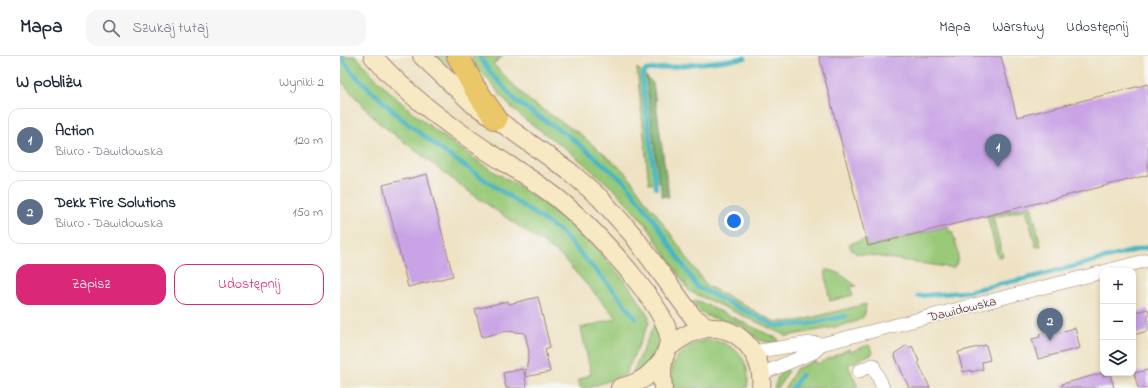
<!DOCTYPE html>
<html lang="pl">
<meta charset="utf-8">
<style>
:root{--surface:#fff;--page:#f6f6f7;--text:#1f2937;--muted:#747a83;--line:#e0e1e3;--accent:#db2777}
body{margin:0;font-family:"Indie Flower",sans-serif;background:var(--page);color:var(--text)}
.controls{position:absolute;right:12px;bottom:12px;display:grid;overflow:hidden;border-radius:8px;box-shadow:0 2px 6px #0003}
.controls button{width:36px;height:36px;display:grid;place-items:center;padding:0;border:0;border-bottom:1px solid var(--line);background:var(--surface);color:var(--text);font:20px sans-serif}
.you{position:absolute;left:394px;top:165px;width:14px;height:14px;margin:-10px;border:3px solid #fff;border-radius:50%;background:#1a73e8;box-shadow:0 0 0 6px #1a73e833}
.badge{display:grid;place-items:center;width:26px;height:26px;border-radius:50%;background:var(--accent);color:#fff;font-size:13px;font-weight:700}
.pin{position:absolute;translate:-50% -33px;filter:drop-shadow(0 1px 2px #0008)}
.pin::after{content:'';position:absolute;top:21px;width:14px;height:12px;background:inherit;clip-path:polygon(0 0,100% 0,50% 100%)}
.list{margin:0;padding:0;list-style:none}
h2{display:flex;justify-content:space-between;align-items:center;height:52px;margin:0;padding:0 16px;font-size:17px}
h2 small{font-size:13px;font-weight:400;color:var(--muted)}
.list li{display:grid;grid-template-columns:26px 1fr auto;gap:12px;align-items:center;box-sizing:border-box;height:64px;margin:0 8px 8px;padding:0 8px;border:1px solid var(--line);border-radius:12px}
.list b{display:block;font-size:15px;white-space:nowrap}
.list p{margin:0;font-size:13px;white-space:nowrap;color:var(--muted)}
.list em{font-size:13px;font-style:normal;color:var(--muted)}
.actions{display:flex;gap:8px;padding:12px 16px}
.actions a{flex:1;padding:9px 0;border:1px solid var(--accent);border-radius:12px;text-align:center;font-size:14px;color:var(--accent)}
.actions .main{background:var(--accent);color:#fff}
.icon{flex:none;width:22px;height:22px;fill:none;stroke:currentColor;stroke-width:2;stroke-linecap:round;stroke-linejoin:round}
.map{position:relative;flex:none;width:808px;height:332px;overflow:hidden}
header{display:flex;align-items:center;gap:24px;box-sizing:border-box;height:56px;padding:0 20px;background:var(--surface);border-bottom:1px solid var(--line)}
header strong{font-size:19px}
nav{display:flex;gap:22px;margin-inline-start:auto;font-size:14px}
.search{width:280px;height:36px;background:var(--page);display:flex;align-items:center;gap:10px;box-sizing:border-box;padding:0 14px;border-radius:12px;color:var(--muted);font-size:15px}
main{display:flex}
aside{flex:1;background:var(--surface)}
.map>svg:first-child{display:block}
</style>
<header>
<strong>Mapa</strong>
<div class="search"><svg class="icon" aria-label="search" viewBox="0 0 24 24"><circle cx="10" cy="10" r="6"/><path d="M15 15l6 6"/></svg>Szukaj tutaj</div>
<nav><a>Mapa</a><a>Warstwy</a><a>Udostępnij</a></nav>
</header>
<main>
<aside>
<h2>W pobliżu<small>Wyniki: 2</small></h2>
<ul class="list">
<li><span class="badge" style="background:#5c6f8a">1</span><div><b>Action</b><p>Biuro · Dawidowska</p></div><em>120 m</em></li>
<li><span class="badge" style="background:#5c6f8a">2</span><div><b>Dekk Fire Solutions</b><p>Biuro · Dawidowska</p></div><em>150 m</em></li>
</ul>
<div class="actions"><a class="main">Zapisz</a><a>Udostępnij</a></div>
</aside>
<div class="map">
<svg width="808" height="332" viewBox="0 0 808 332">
<rect width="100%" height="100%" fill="#f6f6f2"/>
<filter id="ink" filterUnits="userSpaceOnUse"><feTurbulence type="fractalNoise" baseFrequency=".025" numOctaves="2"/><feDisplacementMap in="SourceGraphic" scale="8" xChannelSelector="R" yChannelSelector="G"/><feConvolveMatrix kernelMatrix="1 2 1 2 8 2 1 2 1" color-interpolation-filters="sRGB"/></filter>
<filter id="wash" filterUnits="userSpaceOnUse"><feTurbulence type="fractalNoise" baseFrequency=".012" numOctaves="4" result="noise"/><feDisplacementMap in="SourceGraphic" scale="16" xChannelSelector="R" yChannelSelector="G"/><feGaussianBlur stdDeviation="0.9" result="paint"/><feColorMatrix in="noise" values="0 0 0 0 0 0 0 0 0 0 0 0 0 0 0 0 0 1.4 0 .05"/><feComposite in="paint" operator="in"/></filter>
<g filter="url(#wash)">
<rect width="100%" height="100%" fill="#eee2c3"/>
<!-- green -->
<path fill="#99c978" stroke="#727452" d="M 0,0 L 16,0 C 55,47 104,83 155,116 C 174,128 195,139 214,153 C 223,159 231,167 239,175 C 265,200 291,229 309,261 L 308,263 L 309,267 L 285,319 L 248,332 L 241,332 L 237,325 L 251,318 L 241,272 L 277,262 L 220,199 L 124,132 L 38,66 L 0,24 Z
M 95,0 L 105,0 L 109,13 L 108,13 Z
M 131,0 L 163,0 L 153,8 L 191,46 L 240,78 L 286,117 L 312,154 L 313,153 L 366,229 L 435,266 L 458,265 L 526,248 L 525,258 L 522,262 L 517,265 L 500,270 L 447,280 L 349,235 L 307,170 L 277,136 L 229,95 L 183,62 L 168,48 L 135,8 Z
M 297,12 L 306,20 L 319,126 L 309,128 Z
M 691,149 L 701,190 L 696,191 L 686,153 L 653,162 L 663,200 L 658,201 L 647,160 Z
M 608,170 L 609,176 L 612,175 C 615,187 623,202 613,212 L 515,197 L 511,193 L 509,188 L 526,183 L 528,190 Z
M 485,214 C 496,213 507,223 516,230 L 510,231 L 513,239 L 490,245 C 487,234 487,224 485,214 Z
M 356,244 L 438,283 L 438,286 C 417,289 414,276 397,268 C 386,263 371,264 361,256 C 358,253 355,249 353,246 Z
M 316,270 L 319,279 L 317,292 L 307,312 L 293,321 L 292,318 L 313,271 Z
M 370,284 C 396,287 412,305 407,332 L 332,332 C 326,305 345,286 370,284 Z
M 529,289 L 533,297 L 508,309 L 518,332 L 445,332 L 456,313 L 475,305 L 477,308 L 509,293 L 510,296 Z
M 446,312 L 448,316 L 438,332 L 434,332 L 438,321 Z"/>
<!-- forest -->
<path fill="#7aad68" stroke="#62664a" d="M 306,20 L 313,27 L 329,141 L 322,140 L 320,126 L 319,126 Z"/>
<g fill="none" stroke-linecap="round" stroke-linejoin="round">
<!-- stream -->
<path stroke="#47b5c3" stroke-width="4.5" d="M 1,0 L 11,15 L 56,58 L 100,93 L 221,176 L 277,238 L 296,263
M 139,0 L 149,15 L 178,47 L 229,80 L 286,127 L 316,167 L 357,231 L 436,270 L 469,268 L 506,260
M 316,132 L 302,20 L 306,14 L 405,2
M 578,240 L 623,236 L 689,222 L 808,191
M 453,332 L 461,319"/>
</g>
<g id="blocks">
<!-- building -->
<path fill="#c9a3e5" d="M 479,0 L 661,0 L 677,61 L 808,28 L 808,119 L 528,190 Z
M 87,118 L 113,220 L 68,231 L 43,129 Z
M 198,241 L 210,291 L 205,293 L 210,316 L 185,321 L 187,332 L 166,332 L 163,317 L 183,313 L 185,320 L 189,296 L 185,277 L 167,275 L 142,281 L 135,253 L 168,245 L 169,248 Z
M 808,253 L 808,275 L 793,279 L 793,257 Z
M 735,272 L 740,292 L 698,303 L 692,283 L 700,281 L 699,278 L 711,275 L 712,278 Z
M 567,289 L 569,292 L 572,290 L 579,305 L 578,306 L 590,332 L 569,332 L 554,298 Z
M 646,289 L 650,304 L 642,306 L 643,313 L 631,316 L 631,314 L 623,316 L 618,296 Z
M 808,314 L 808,332 L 798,332 L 794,317 Z
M 763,317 L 763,320 L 770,318 L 774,332 L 722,332 L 722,328 Z"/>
</g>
</g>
<g filter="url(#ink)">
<use href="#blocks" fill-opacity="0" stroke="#9c8077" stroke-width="1"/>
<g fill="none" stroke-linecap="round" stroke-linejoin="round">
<defs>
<path id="street" d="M 766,215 L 808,204
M 413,296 L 470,287 L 482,288 L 763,216
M 519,315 L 533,309 L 543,332
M 421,318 L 474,296 L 482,288"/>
<path id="secondary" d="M 33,0 C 65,37 104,66 144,93 C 168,109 194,124 217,142 C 244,164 267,189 289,215 C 302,232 322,255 328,276 C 331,288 327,291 324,302 C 321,311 322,323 323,332
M 82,0 L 133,48 L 156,63 L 229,115 L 260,142 L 293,179 L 353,261 L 369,272
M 329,291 C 340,282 353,274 367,272 C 400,269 425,301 421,332
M 280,332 C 304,325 308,321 323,303"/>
<path id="highway" d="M 118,0 L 134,31 L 156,63"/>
</defs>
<!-- street casing -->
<use href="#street" stroke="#9c8077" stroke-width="14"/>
<!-- secondary casing -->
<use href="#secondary" stroke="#9c8077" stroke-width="20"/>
<!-- highway casing -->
<use href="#highway" stroke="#9c8077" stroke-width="24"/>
<!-- street -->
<use href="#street" stroke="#fff" stroke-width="13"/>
<!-- secondary -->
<use href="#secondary" stroke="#f7e9c3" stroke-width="18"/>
<!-- highway -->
<use href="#highway" stroke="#eac769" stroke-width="22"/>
</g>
</g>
<g text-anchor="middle" stroke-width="3.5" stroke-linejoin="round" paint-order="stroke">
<!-- street labels -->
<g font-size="13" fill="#4a1f2b" stroke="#f6f6f2">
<text transform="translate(622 252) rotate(-14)" y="5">Dawidowska</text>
</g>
</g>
</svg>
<div class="controls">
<button>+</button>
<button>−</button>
<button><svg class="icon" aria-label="layers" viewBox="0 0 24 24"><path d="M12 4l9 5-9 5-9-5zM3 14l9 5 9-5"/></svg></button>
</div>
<div class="you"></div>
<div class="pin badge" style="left:658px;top:111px;background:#5c6f8a">1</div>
<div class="pin badge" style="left:710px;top:285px;background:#5c6f8a">2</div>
</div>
</main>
